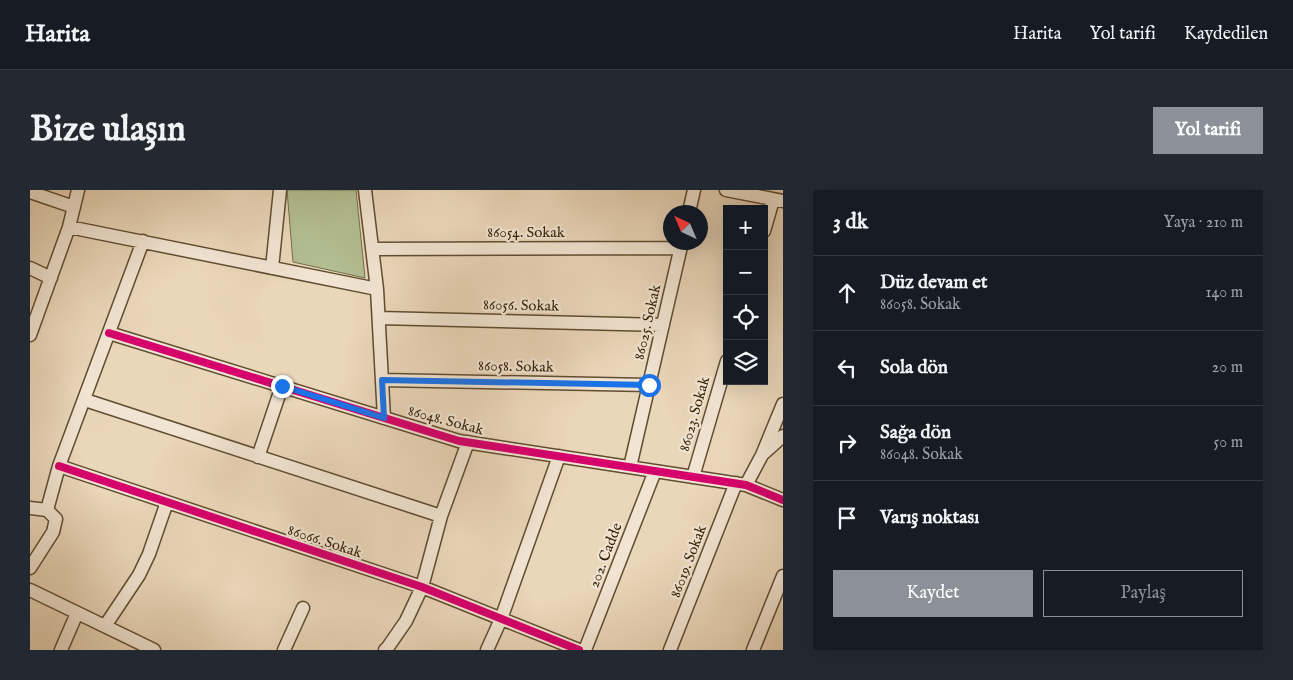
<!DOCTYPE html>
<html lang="tr">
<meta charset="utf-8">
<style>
:root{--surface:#171b24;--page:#242831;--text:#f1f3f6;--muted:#9ea1a6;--line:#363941;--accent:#8c9099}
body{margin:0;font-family:"IM FELL English",serif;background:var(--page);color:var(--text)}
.controls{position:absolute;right:15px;top:15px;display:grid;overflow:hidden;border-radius:0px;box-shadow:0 5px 20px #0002}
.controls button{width:45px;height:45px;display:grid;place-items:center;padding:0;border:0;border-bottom:1px solid var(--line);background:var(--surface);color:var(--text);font:25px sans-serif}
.compass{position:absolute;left:633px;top:15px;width:45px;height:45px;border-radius:50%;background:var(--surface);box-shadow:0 5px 20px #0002;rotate:316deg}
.stop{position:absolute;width:15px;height:15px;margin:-11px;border:4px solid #1a73e8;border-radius:50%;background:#fff}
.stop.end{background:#1a73e8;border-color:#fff;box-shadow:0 1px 5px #0008}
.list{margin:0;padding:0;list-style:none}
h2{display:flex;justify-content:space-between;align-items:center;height:65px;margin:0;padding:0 20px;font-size:21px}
h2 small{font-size:16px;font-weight:400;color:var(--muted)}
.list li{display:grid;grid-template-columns:32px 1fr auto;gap:15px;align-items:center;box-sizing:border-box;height:75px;padding:0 20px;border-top:1px solid var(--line)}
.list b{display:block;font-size:19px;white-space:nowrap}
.list p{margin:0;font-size:16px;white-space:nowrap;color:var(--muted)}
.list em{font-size:16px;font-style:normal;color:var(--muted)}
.actions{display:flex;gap:10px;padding:15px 20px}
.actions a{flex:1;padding:11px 0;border:1px solid var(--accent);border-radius:0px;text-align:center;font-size:18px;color:var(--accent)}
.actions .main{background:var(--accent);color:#fff}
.icon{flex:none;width:28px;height:28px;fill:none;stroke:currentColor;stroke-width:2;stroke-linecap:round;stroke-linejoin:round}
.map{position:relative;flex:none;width:753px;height:460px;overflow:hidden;border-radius:0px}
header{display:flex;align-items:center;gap:30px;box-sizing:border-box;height:70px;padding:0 25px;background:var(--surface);border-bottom:1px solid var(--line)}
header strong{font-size:24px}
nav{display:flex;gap:28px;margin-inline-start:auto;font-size:18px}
.intro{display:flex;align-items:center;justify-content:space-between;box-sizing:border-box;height:120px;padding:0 30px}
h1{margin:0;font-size:35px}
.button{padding:12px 22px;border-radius:0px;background:var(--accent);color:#fff;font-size:18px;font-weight:700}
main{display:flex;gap:30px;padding:0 30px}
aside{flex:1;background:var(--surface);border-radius:0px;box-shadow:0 5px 20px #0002}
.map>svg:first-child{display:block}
</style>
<header>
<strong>Harita</strong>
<nav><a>Harita</a><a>Yol tarifi</a><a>Kaydedilen</a></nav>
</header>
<div class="intro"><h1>Bize ulaşın</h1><a class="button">Yol tarifi</a></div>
<main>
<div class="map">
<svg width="753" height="460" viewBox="0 0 753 460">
<rect width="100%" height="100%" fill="#ead6b9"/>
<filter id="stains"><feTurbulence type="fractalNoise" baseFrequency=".004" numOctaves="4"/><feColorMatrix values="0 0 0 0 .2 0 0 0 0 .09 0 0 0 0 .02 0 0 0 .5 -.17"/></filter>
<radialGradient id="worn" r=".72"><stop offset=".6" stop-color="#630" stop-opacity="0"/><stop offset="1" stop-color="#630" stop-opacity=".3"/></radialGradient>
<!-- green -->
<path fill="#b3be92" stroke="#726e4a" d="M 257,0 L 326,0 L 335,88 L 263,72 Z"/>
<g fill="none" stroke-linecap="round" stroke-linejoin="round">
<defs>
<path id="minor" d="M 335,0 L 347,99 L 354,228
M 696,0 L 753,11
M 0,2 L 44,17
M 659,22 L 664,0
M 39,37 L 347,99
M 734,41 L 743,10
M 342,59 L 651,58
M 0,78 L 21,88
M 242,78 L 250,0
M 349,128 L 633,135
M 79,143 L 429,251 L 716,295 L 753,310
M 0,145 L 39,37 L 48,0
M 352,190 L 619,195
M 55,210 L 411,326
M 734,263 L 753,246
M 228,267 L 252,196
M 29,276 L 392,397 L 549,460
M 600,277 L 652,52
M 663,287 L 697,171
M 716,295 L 732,265 L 753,214
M 0,318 L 17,320 L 26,329 L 23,342 L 0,378
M 17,320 L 29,276 L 113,51
M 0,400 L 124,460
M 75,436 L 109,385 L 119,364 L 137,312
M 31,460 L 47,423
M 254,460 L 273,418
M 355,460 L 358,457 L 376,431 L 392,397 L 411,326 L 438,252
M 457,460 L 471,429 L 529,266
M 555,460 L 625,281
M 640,460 L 706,293
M 723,460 L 753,386"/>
</defs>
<!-- minor casing -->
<use href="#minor" stroke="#604c30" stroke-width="15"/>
<!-- minor -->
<use href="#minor" stroke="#f1e4d2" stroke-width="12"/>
<defs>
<path id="cycleway" d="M 79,143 L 429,251 L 716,295 L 753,310
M 29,276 L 392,397 L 549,460"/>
</defs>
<!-- cycleway casing -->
<use href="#cycleway" stroke="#f1e4d2" stroke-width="11"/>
<!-- cycleway -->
<use href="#cycleway" stroke="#d6006c" stroke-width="8"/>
</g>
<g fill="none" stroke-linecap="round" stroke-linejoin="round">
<!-- route -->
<path stroke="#1a73e8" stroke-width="6" d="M 252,196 L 354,228 L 352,190 L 619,195"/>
</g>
<g text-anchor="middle" stroke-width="4.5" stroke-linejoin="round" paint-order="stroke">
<!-- street labels -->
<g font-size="15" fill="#321e02" stroke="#f1e4d2">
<text x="496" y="47">86054. Sokak</text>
<text transform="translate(491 115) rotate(1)" y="5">86056. Sokak</text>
<text transform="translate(617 132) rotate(-77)" y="5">86025. Sokak</text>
<text transform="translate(486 176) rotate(1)" y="5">86058. Sokak</text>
<text transform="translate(664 224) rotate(-74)" y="5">86023. Sokak</text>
<text transform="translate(416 230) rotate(15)" y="5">86048. Sokak</text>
<text transform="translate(295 351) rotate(18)" y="5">86066. Sokak</text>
<text transform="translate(575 365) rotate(-69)" y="5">202. Cadde</text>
<text transform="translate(658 371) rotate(-69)" y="5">86019. Sokak</text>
</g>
</g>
<rect width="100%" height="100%" filter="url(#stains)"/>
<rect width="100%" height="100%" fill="url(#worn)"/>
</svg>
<div class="controls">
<button>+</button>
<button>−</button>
<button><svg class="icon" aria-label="locate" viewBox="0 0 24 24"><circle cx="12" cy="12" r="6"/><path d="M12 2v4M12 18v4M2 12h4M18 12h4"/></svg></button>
<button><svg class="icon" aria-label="layers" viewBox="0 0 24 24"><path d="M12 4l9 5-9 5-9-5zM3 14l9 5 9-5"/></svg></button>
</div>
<svg class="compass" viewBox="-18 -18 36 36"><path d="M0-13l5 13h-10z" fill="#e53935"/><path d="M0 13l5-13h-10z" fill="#9ea1a6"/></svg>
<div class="stop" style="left:619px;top:195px"></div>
<div class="stop end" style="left:252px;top:196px"></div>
</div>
<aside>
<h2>3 dk<small>Yaya · 210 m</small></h2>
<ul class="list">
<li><svg class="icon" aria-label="ahead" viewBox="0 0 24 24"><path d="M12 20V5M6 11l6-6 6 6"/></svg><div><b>Düz devam et</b><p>86058. Sokak</p></div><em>140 m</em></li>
<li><svg class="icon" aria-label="left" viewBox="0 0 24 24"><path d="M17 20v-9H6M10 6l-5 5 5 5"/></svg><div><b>Sola dön</b></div><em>20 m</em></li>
<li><svg class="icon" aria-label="right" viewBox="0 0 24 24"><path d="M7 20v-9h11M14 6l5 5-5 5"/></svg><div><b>Sağa dön</b><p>86048. Sokak</p></div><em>50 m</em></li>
<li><svg class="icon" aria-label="arrive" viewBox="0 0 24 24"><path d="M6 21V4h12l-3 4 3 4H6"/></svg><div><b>Varış noktası</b></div></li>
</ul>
<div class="actions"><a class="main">Kaydet</a><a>Paylaş</a></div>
</aside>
</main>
